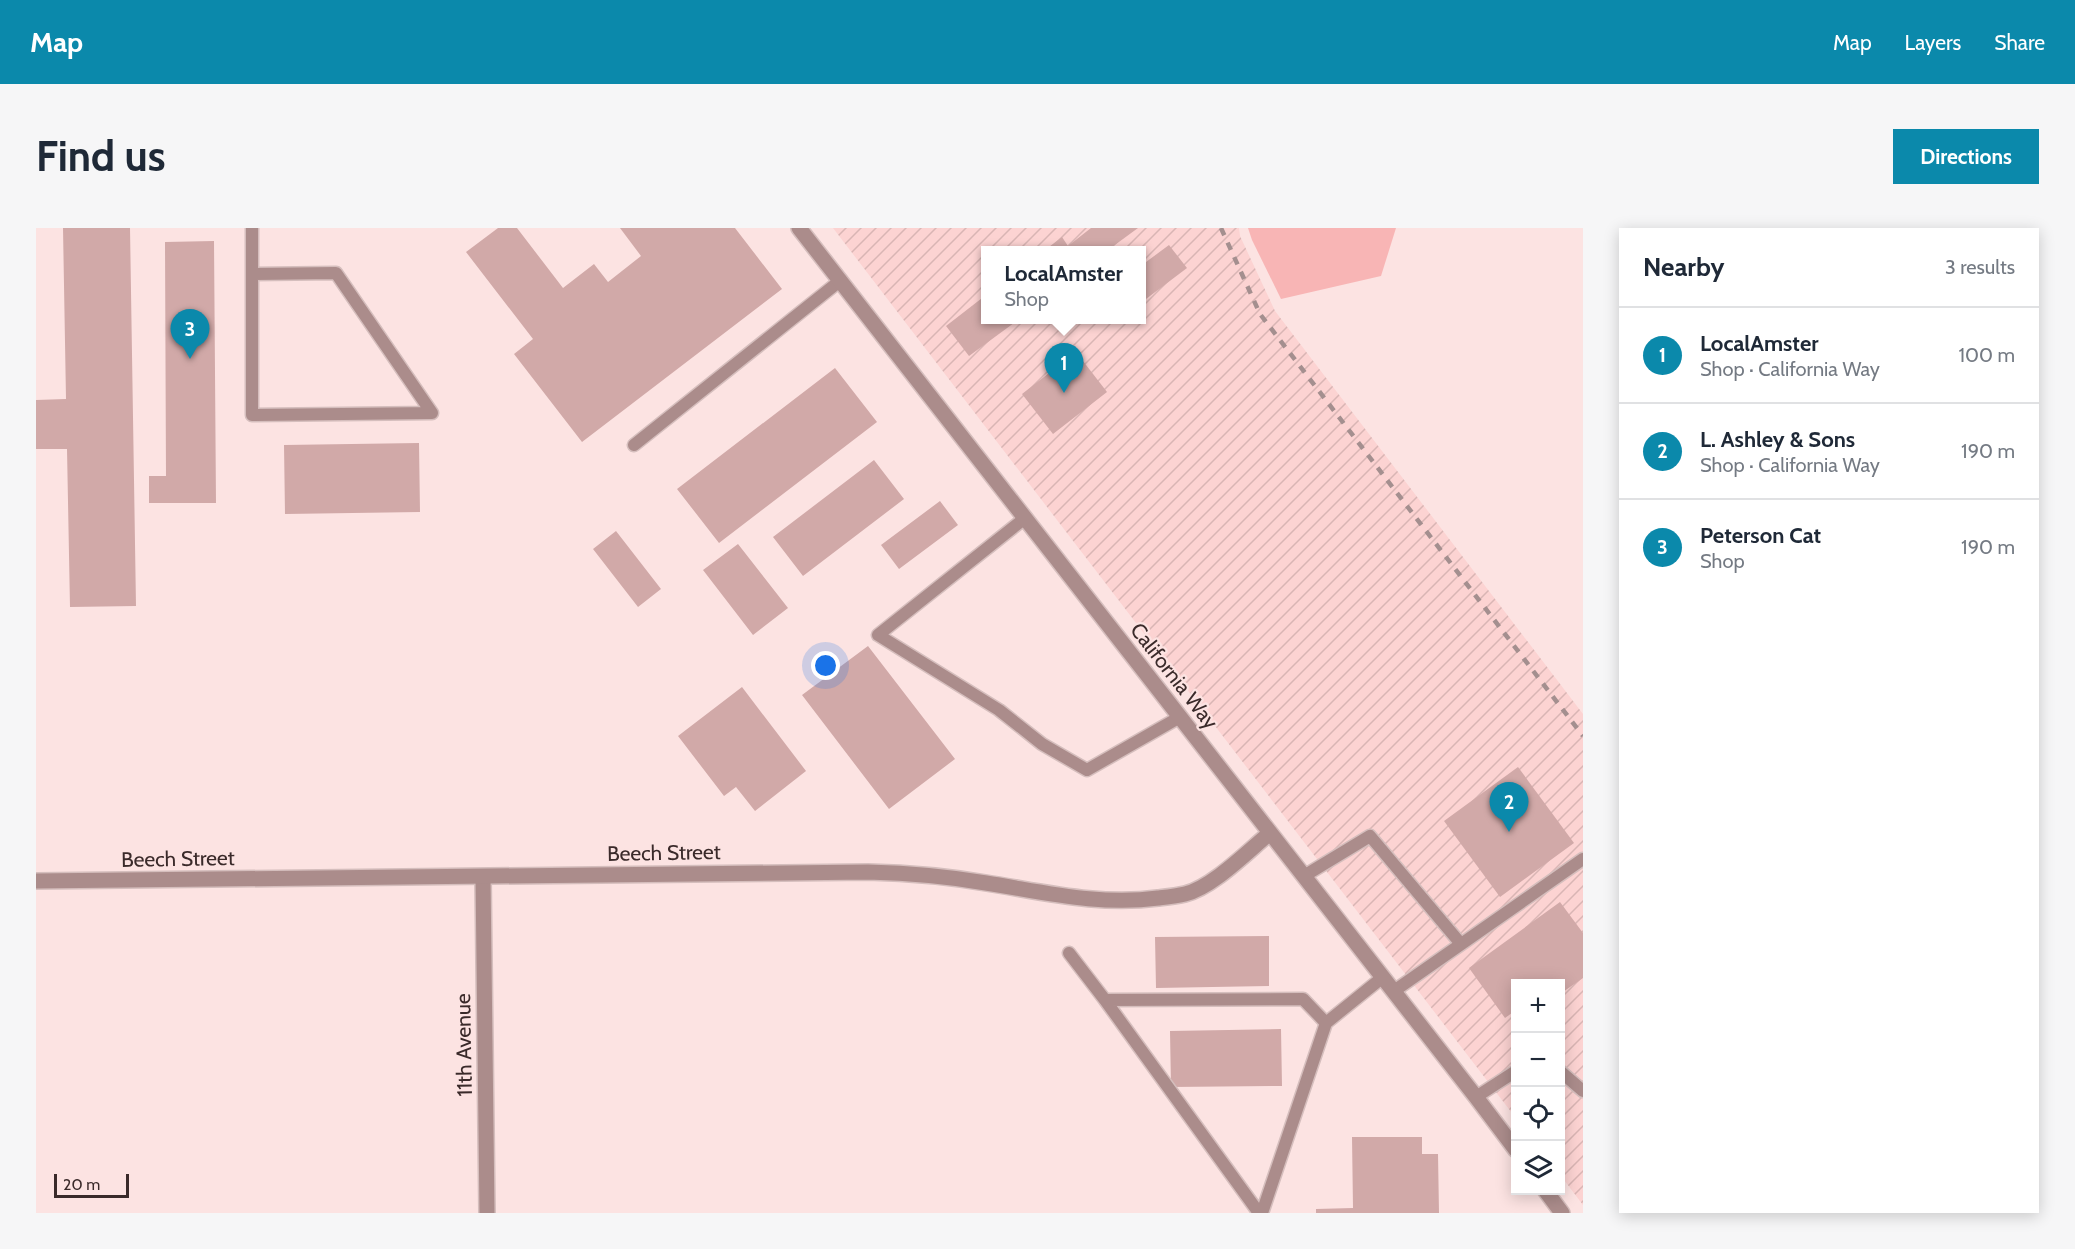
<!DOCTYPE html>
<meta charset="utf-8">
<style>
:root{--surface:#fff;--page:#f6f6f7;--text:#1f2937;--muted:#747a83;--line:#e0e1e3;--accent:#0b89ab}
body{margin:0;font-family:Cabin,sans-serif;background:var(--page);color:var(--text)}
.controls{position:absolute;right:18px;bottom:18px;display:grid;overflow:hidden;border-radius:0px;box-shadow:0 3px 15px #0003}
.controls button{width:54px;height:54px;display:grid;place-items:center;padding:0;border:0;border-bottom:2px solid var(--line);background:var(--surface);color:var(--text);font:30px sans-serif}
.scale{position:absolute;left:18px;bottom:15px;width:75px;box-sizing:border-box;padding-left:6px;border:3px solid #3a2a2a;border-top:0;font-size:16px;line-height:21px;white-space:nowrap;color:#3a2a2a;-webkit-text-stroke:4px #fce3e2;paint-order:stroke}
.you{position:absolute;left:790px;top:438px;width:21px;height:21px;margin:-15px;border:4px solid #fff;border-radius:50%;background:#1a73e8;box-shadow:0 0 0 9px #1a73e833}
.badge{display:grid;place-items:center;width:39px;height:39px;border-radius:50%;background:var(--accent);color:#fff;font-size:20px;font-weight:700}
.pin{position:absolute;translate:-50% -50px;filter:drop-shadow(0 2px 3px #0008)}
.pin::after{content:'';position:absolute;top:32px;width:21px;height:18px;background:inherit;clip-path:polygon(0 0,100% 0,50% 100%)}
.popup{position:absolute;left:945px;top:18px;width:165px;height:78px;box-sizing:border-box;display:grid;place-content:center;border-radius:0px;background:var(--surface);filter:drop-shadow(0 2px 4px #0005);font-size:20px;white-space:nowrap;color:var(--muted)}
.popup b{font-size:22px;color:var(--text)}
.popup::after{content:'';position:absolute;left:50%;top:100%;margin-left:-12px;border:12px solid transparent;border-top-color:var(--surface)}
.list{margin:0;padding:0;list-style:none}
h2{display:flex;justify-content:space-between;align-items:center;height:78px;margin:0;padding:0 24px;font-size:26px}
h2 small{font-size:20px;font-weight:400;color:var(--muted)}
.list li{display:grid;grid-template-columns:39px 1fr auto;gap:18px;align-items:center;box-sizing:border-box;height:96px;padding:0 24px;border-top:2px solid var(--line)}
.list b{display:block;font-size:22px;white-space:nowrap}
.list p{margin:0;font-size:20px;white-space:nowrap;color:var(--muted)}
.list em{font-size:20px;font-style:normal;color:var(--muted)}
.icon{flex:none;width:33px;height:33px;fill:none;stroke:currentColor;stroke-width:2;stroke-linecap:round;stroke-linejoin:round}
.map{position:relative;flex:none;width:1547px;height:985px;overflow:hidden;border-radius:0px}
header{display:flex;align-items:center;gap:36px;box-sizing:border-box;height:84px;padding:0 30px;background:var(--accent);color:#fff}
header strong{font-size:28px}
nav{display:flex;gap:33px;margin-inline-start:auto;font-size:21px}
.intro{display:flex;align-items:center;justify-content:space-between;box-sizing:border-box;height:144px;padding:0 36px}
h1{margin:0;font-size:42px}
.button{padding:15px 27px;border-radius:0px;background:var(--accent);color:#fff;font-size:21px;font-weight:700}
main{display:flex;gap:36px;padding:0 36px}
aside{flex:1;background:var(--surface);border-radius:0px;box-shadow:0 3px 15px #0003}
.map>svg:first-child{display:block}
</style>
<header>
<strong>Map</strong>
<nav><a>Map</a><a>Layers</a><a>Share</a></nav>
</header>
<div class="intro"><h1>Find us</h1><a class="button">Directions</a></div>
<main>
<div class="map">
<svg width="1547" height="985" viewBox="0 0 1547 985">
<defs>
<pattern id="industrial-furrows" width="10" height="10" patternUnits="userSpaceOnUse" patternTransform="scale(1.5)"><rect width="10" height="10" fill="#fcd3d2"/><path d="M-1 1l2-2M0 10L10 0M9 11l2-2" fill="none" stroke="#d9b5b4"/></pattern>
</defs>
<rect width="100%" height="100%" fill="#fce3e2"/>
<!-- industrial -->
<path fill="url(#industrial-furrows)" fill-rule="evenodd" d="M 797,0 L 1203,0 L 1204,8 L 1239,83 L 1547,486 L 1547,977 L 1525,948 L 1524,756 L 1480,756 L 1479,889 ZM 950,22 L 1106,22 L 1106,92 L 950,92 Z"/>
<!-- green -->
<path fill="#f8b5b5" d="M 1212,0 L 1360,0 L 1345,48 L 1245,71 L 1216,12 Z"/>
<!-- building -->
<path fill="#d1a9a8" d="M 27,0 L 94,0 L 100,378 L 34,379 L 31,221 L 0,221 L 0,172 L 30,171 Z
M 462,0 L 481,0 L 527,60 L 558,36 L 572,54 L 605,28 L 584,0 L 699,0 L 746,61 L 546,214 L 478,126 L 497,111 L 430,24 Z
M 1055,0 L 1102,0 L 1072,22 L 1009,22 L 1026,9 L 1032,18 Z
M 178,13 L 180,275 L 113,275 L 113,248 L 130,248 L 129,14 Z
M 1133,17 L 1151,40 L 1106,74 L 1106,37 Z
M 950,67 L 950,92 L 982,92 L 933,128 L 910,98 Z
M 1040,124 L 1071,164 L 1017,206 L 986,166 Z
M 799,140 L 841,194 L 683,315 L 641,261 Z
M 383,215 L 384,284 L 249,286 L 248,217 Z
M 838,232 L 868,271 L 767,348 L 737,309 Z
M 904,273 L 922,297 L 863,341 L 845,317 Z
M 580,303 L 625,361 L 602,379 L 557,321 Z
M 702,316 L 752,380 L 717,407 L 667,342 Z
M 832,418 L 919,531 L 853,581 L 766,467 Z
M 706,459 L 770,543 L 719,583 L 700,559 L 688,568 L 642,508 Z
M 1482,539 L 1538,615 L 1464,669 L 1408,593 Z
M 1524,674 L 1547,705 L 1547,750 L 1524,766 L 1524,756 L 1480,756 L 1480,782 L 1469,790 L 1433,740 Z
M 1233,708 L 1233,758 L 1120,760 L 1119,709 Z
M 1245,801 L 1246,858 L 1135,859 L 1134,803 Z
M 1316,909 L 1386,909 L 1386,926 L 1402,926 L 1403,985 L 1280,985 L 1280,981 L 1317,980 Z"/>
<g fill="none" stroke-linecap="round" stroke-linejoin="round">
<defs>
<path id="service" d="M 216,0 L 216,187 L 396,185 L 300,45 L 216,46
M 598,217 L 805,52
M 989,290 L 842,407 L 963,482 L 1006,516 L 1051,542 L 1144,489
M 1268,648 L 1334,608 L 1425,716
M 1033,725 L 1069,772
M 1358,763 L 1547,631
M 1524,843 L 1547,863
M 1440,869 L 1480,843
M 1223,985 L 1069,772 L 1267,771 L 1290,795
M 1226,985 L 1290,795 L 1347,749"/>
<path id="minor" d="M 447,649 L 451,985"/>
<path id="tertiary" d="M 763,0 L 1440,869 L 1480,922
M 0,653 L 832,644 C 871,645 910,648 950,655 C 1008,664 1064,678 1122,670 C 1131,669 1141,668 1149,666 C 1177,659 1212,623 1234,605
M 1509,962 L 1526,985"/>
</defs>
<!-- service casing -->
<use href="#service" stroke="#d5bebd" stroke-width="15"/>
<!-- minor casing -->
<use href="#minor" stroke="#d5bebd" stroke-width="18"/>
<!-- tertiary casing -->
<use href="#tertiary" stroke="#d5bebd" stroke-width="18"/>
<!-- service -->
<use href="#service" stroke="#ab8c8b" stroke-width="12"/>
<!-- minor -->
<use href="#minor" stroke="#ab8c8b" stroke-width="15"/>
<!-- tertiary -->
<use href="#tertiary" stroke="#ab8c8b" stroke-width="15"/>
<!-- rail -->
<path stroke="#a48f8f" stroke-width="4.5" stroke-dasharray="8 8" stroke-linecap="butt" d="M 1185,0 L 1224,86 L 1547,508"/>
</g>
<g text-anchor="middle" stroke-width="4.5" stroke-linejoin="round" paint-order="stroke">
<!-- street labels -->
<g font-size="21" fill="#3a2a2a" stroke="#fce3e2">
<text transform="translate(1138 448) rotate(52)" y="7">California Way</text>
<text transform="translate(628 625) rotate(-1)" y="7">Beech Street</text>
<text transform="translate(142 631) rotate(-1)" y="7">Beech Street</text>
<text transform="translate(428 817) rotate(-91)" y="7">11th Avenue</text>
</g>
</g>
</svg>
<div class="controls">
<button>+</button>
<button>−</button>
<button><svg class="icon" aria-label="locate" viewBox="0 0 24 24"><circle cx="12" cy="12" r="6"/><path d="M12 2v4M12 18v4M2 12h4M18 12h4"/></svg></button>
<button><svg class="icon" aria-label="layers" viewBox="0 0 24 24"><path d="M12 4l9 5-9 5-9-5zM3 14l9 5 9-5"/></svg></button>
</div>
<div class="scale">20 m</div>
<div class="you"></div>
<div class="pin badge" style="left:1028px;top:165px">1</div>
<div class="popup"><b>LocalAmster</b>Shop</div>
<div class="pin badge" style="left:1473px;top:604px">2</div>
<div class="pin badge" style="left:154px;top:131px">3</div>
</div>
<aside>
<h2>Nearby<small>3 results</small></h2>
<ul class="list">
<li><span class="badge">1</span><div><b>LocalAmster</b><p>Shop · California Way</p></div><em>100 m</em></li>
<li><span class="badge">2</span><div><b>L. Ashley &amp; Sons</b><p>Shop · California Way</p></div><em>190 m</em></li>
<li><span class="badge">3</span><div><b>Peterson Cat</b><p>Shop</p></div><em>190 m</em></li>
</ul>
</aside>
</main>
